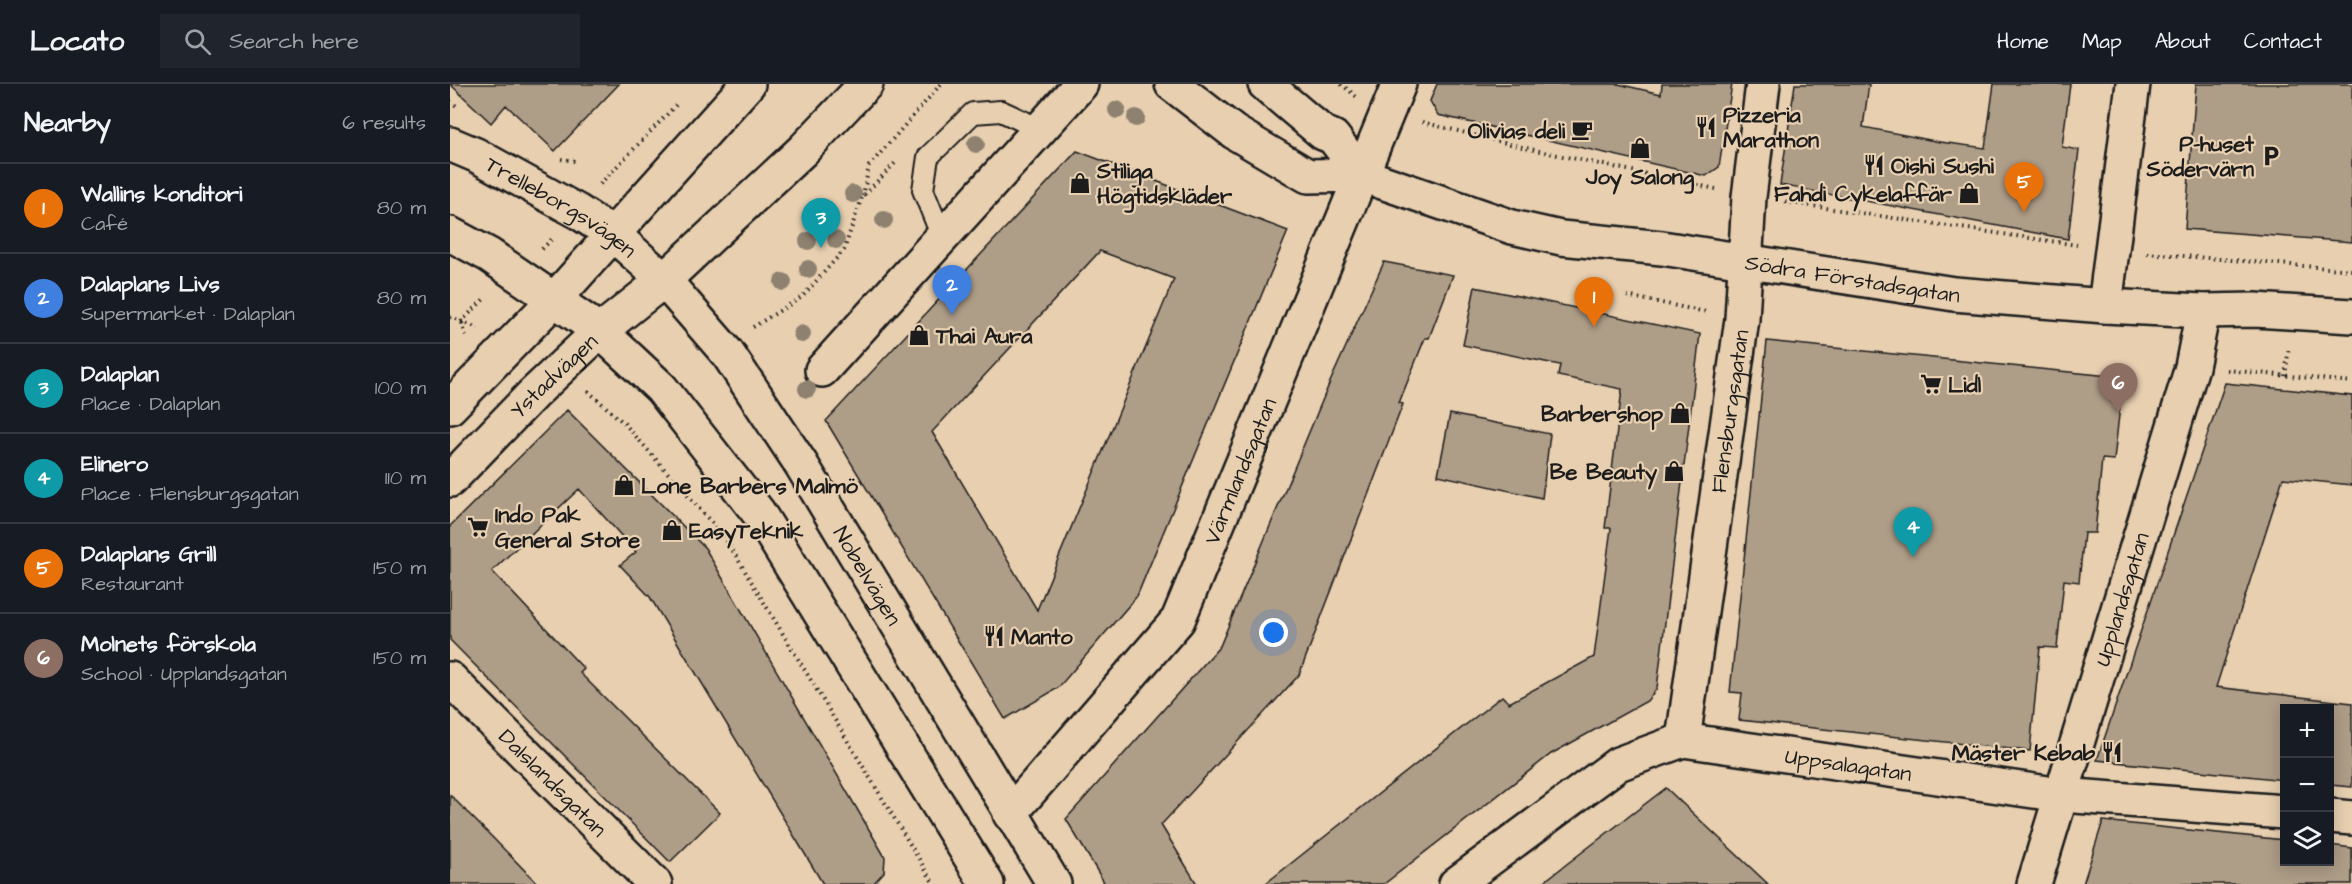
<!DOCTYPE html>
<meta charset="utf-8">
<style>
:root{--surface:#171b24;--page:#20242c;--text:#f1f3f6;--muted:#9ea1a6;--line:#363941;--accent:#1a73e8}
body{margin:0;font-family:"Architects Daughter",sans-serif;background:var(--page);color:var(--text)}
.controls{position:absolute;right:18px;bottom:18px;display:grid;overflow:hidden;border-radius:0px;box-shadow:0 3px 15px #0003}
.controls button{width:54px;height:54px;display:grid;place-items:center;padding:0;border:0;border-bottom:2px solid var(--line);background:var(--surface);color:var(--text);font:30px sans-serif}
.you{position:absolute;left:824px;top:549px;width:21px;height:21px;margin:-15px;border:4px solid #fff;border-radius:50%;background:#1a73e8;box-shadow:0 0 0 9px #1a73e833}
.badge{display:grid;place-items:center;width:39px;height:39px;border-radius:50%;background:var(--accent);color:#fff;font-size:20px;font-weight:700}
.pin{position:absolute;translate:-50% -50px;filter:drop-shadow(0 2px 3px #0008)}
.pin::after{content:'';position:absolute;top:32px;width:21px;height:18px;background:inherit;clip-path:polygon(0 0,100% 0,50% 100%)}
.list{margin:0;padding:0;list-style:none}
h2{display:flex;justify-content:space-between;align-items:center;height:78px;margin:0;padding:0 24px;font-size:26px}
h2 small{font-size:20px;font-weight:400;color:var(--muted)}
.list li{display:grid;grid-template-columns:39px 1fr auto;gap:18px;align-items:center;box-sizing:border-box;height:90px;padding:0 24px;border-top:2px solid var(--line)}
.list b{display:block;font-size:22px;white-space:nowrap}
.list p{margin:0;font-size:20px;white-space:nowrap;color:var(--muted)}
.list em{font-size:20px;font-style:normal;color:var(--muted)}
.icon{flex:none;width:33px;height:33px;fill:none;stroke:currentColor;stroke-width:2;stroke-linecap:round;stroke-linejoin:round}
.map{position:relative;flex:none;width:1902px;height:800px;overflow:hidden}
header{display:flex;align-items:center;gap:36px;box-sizing:border-box;height:84px;padding:0 30px;background:var(--surface);border-bottom:2px solid var(--line)}
header strong{font-size:28px}
nav{display:flex;gap:33px;margin-inline-start:auto;font-size:21px}
.search{width:420px;height:54px;background:var(--page);display:flex;align-items:center;gap:15px;box-sizing:border-box;padding:0 21px;border-radius:0px;color:var(--muted);font-size:22px}
main{display:flex}
aside{flex:1;background:var(--surface)}
.map>svg:first-child{display:block}
</style>
<header>
<strong>Locato</strong>
<div class="search"><svg class="icon" aria-label="search" viewBox="0 0 24 24"><circle cx="10" cy="10" r="6"/><path d="M15 15l6 6"/></svg>Search here</div>
<nav><a>Home</a><a>Map</a><a>About</a><a>Contact</a></nav>
</header>
<main>
<aside>
<h2>Nearby<small>6 results</small></h2>
<ul class="list">
<li><span class="badge" style="background:#e8710a">1</span><div><b>Wallins konditori</b><p>Café</p></div><em>80 m</em></li>
<li><span class="badge" style="background:#3f7fe0">2</span><div><b>Dalaplans Livs</b><p>Supermarket · Dalaplan</p></div><em>80 m</em></li>
<li><span class="badge" style="background:#0f9aa8">3</span><div><b>Dalaplan</b><p>Place · Dalaplan</p></div><em>100 m</em></li>
<li><span class="badge" style="background:#0f9aa8">4</span><div><b>Elinero</b><p>Place · Flensburgsgatan</p></div><em>110 m</em></li>
<li><span class="badge" style="background:#e8710a">5</span><div><b>Dalaplans Grill</b><p>Restaurant</p></div><em>150 m</em></li>
<li><span class="badge" style="background:#8d6e63">6</span><div><b>Molnets förskola</b><p>School · Upplandsgatan</p></div><em>150 m</em></li>
</ul>
</aside>
<div class="map">
<svg width="1902" height="800" viewBox="0 0 1902 800">
<rect width="100%" height="100%" fill="#e7cfb0"/>
<filter id="ink" filterUnits="userSpaceOnUse"><feTurbulence type="fractalNoise" baseFrequency=".0167" numOctaves="2"/><feDisplacementMap in="SourceGraphic" scale="12" xChannelSelector="R" yChannelSelector="G"/><feConvolveMatrix kernelMatrix="1 2 1 2 8 2 1 2 1" color-interpolation-filters="sRGB"/></filter>
<g filter="url(#ink)">
<!-- building -->
<path fill="#ae9d87" stroke="#1c1c1c" stroke-width="1.5" fill-rule="evenodd" d="M 0,0 L 169,0 L 105,67 L 56,21 L 41,39 Z
M 987,0 L 1168,0 L 1211,10 L 1212,0 L 1282,0 L 1269,83 L 1256,92 L 988,31 L 980,17 Z
M 1345,0 L 1419,0 L 1413,43 L 1490,58 L 1535,64 L 1544,0 L 1620,0 L 1612,63 L 1629,66 L 1618,155 L 1330,101 Z
M 1746,0 L 1902,0 L 1902,158 L 1735,145 Z
M 627,67 L 838,147 L 687,512 L 608,604 L 555,635 L 376,337 ZM 650,167 L 724,195 L 587,526 L 482,348 Z
M 934,178 L 1003,191 L 979,254 L 975,254 L 949,319 L 953,320 L 849,591 L 711,741 L 747,800 L 655,800 L 616,735 L 770,562 L 880,298 Z
M 1025,203 L 1250,250 L 1207,604 L 1197,617 L 1101,670 L 934,800 L 815,800 L 1052,612 L 1059,619 L 1144,573 L 1161,444 L 1155,444 L 1172,305 L 1108,292 L 1110,281 L 1013,261 Z
M 1317,257 L 1659,292 L 1658,303 L 1672,304 L 1664,376 L 1652,375 L 1645,449 L 1634,449 L 1629,498 L 1614,496 L 1607,564 L 1590,563 L 1580,667 L 1289,636 L 1292,609 L 1280,608 Z
M 1775,299 L 1902,312 L 1902,401 L 1833,394 L 1766,603 L 1902,619 L 1902,703 L 1880,701 L 1880,624 L 1834,624 L 1834,696 L 1647,676 Z
M 117,326 L 255,464 L 435,773 L 434,788 L 423,800 L 373,800 L 200,513 L 170,481 L 186,468 L 129,405 L 42,487 L 134,585 L 130,589 L 270,729 L 220,778 L 0,556 L 0,442 Z
M 1000,330 L 1100,350 L 1092,414 L 988,391 Z
M 1216,704 L 1318,800 L 1091,800 L 1131,769 Z
M 0,711 L 42,753 L 88,800 L 0,800 Z
M 1653,737 L 1834,756 L 1834,777 L 1880,777 L 1880,761 L 1902,764 L 1902,800 L 1633,800 Z"/>
<g fill="none" stroke-linecap="round" stroke-linejoin="round">
<defs>
<path id="lane" d="M 492,153 L 473,106 L 478,73 L 523,29 L 551,27 L 590,45"/>
<g id="street">
<path d="M 1655,222 L 1683,0"/>
<path d="M 372,286 L 631,0"/>
<path id="s1" d="M 0,595 L 205,800"/>
<path id="s2" d="M 1233,656 L 1292,235 L 1299,113 L 1313,0"/>
<path id="s3" d="M 560,730 L 728,536 L 949,0"/>
<path d="M 1880,732 L 1902,734"/>
<path id="s4" d="M 1006,800 L 1168,680 L 1233,656 L 1612,711 L 1834,728"/>
<path id="s5" d="M 1584,800 L 1742,283 L 1753,227"/>
</g>
<g id="secondary">
<path id="s6" d="M 722,0 L 784,48 L 858,92 L 912,91 L 1062,143 L 1111,154 L 1212,164 L 1504,210 L 1655,222 L 1753,227 L 1805,226 L 1902,232"/>
<path d="M 815,0 L 873,49 L 883,53 L 912,91"/>
<path id="s7" d="M 0,60 L 26,71 L 127,127 L 164,151 L 214,196 L 278,270 L 351,380 L 604,800"/>
<path d="M 0,150 L 39,171 L 150,247 L 211,304 L 308,428 L 537,800"/>
<path d="M 0,323 L 103,217 L 298,0"/>
<path id="s8" d="M 0,396 L 83,310 L 150,247 L 214,196 L 353,66 L 416,0"/>
</g>
</defs>
<!-- lane casing -->
<use href="#lane" stroke="#1c1c1c" stroke-width="24"/>
<!-- street casing -->
<use href="#street" stroke="#1c1c1c" stroke-width="38"/>
<!-- secondary casing -->
<use href="#secondary" stroke="#1c1c1c" stroke-width="38"/>
<!-- path -->
<path stroke="#1c1c1c" stroke-width="4" stroke-dasharray="1.5 4.5" stroke-linecap="butt" d="M 891,0 L 907,13
M 0,17 L 9,24
M 972,38 L 1080,65 L 1266,105
M 111,75 L 125,77
M 150,100 L 228,19
M 413,112 L 419,82 L 491,0
M 1335,118 L 1627,161
M 92,165 L 104,153
M 1697,169 L 1902,186
M 1177,212 L 1256,228
M 0,233 L 28,244
M 11,238 L 36,213
M 12,239 L 17,254
M 303,243 L 352,213 L 394,166 L 412,113 L 447,77
M 1777,286 L 1902,298
M 1835,292 L 1839,263
M 138,307 L 174,339 L 275,454 L 484,800"/>
<!-- lane -->
<use href="#lane" stroke="#e7cfb0" stroke-width="20"/>
<!-- street -->
<use href="#street" stroke="#e7cfb0" stroke-width="33"/>
<!-- secondary -->
<use href="#secondary" stroke="#e7cfb0" stroke-width="33"/>
</g>
<!-- trees -->
<g fill="#8e8170">
<circle cx="667" cy="26" r="9"/>
<circle cx="686" cy="34" r="9"/>
<circle cx="526" cy="60" r="9"/>
<circle cx="403" cy="110" r="9"/>
<circle cx="434" cy="136" r="9"/>
<circle cx="386" cy="156" r="9"/>
<circle cx="358" cy="157" r="9"/>
<circle cx="358" cy="185" r="9"/>
<circle cx="333" cy="198" r="9"/>
<circle cx="352" cy="250" r="9"/>
<circle cx="357" cy="305" r="9"/>
</g>
</g>
<!-- icons -->
<defs>
<symbol id="restaurant-bare" viewBox="-9 -9 18 18"><path d="M-5-6h1v4h1v-4h1v4h1v-4h1v5L-1.5 .5V6h-2V.5L-5-1ZM5-6V6H3V1.5H1.5Q1.5-4 5-6Z" fill="#1c1c1c" stroke="#e7cfb0" stroke-width="2.5" paint-order="stroke"/></symbol>
<symbol id="cafe-bare" viewBox="-9 -9 18 18"><path d="M-5.5-4.5H6V0H3Q3 3.5 0 3.5H-2.5Q-5.5 3.5-5.5 0ZM3-3.2v2h1.7v-2ZM-6 4.5H4V6H-6Z" fill="#1c1c1c" stroke="#e7cfb0" stroke-width="2.5" paint-order="stroke"/></symbol>
<symbol id="shop-bare" viewBox="-9 -9 18 18"><path d="M-5-2.5h2.3a2.7 3.5 0 0 1 5.4 0H5L5.5 6h-11ZM-1.5-2.5h3a1.5 2.3 0 0 0-3 0Z" fill="#1c1c1c" stroke="#e7cfb0" stroke-width="2.5" paint-order="stroke"/></symbol>
<symbol id="parking-bare" viewBox="-9 -9 18 18"><path d="M-3.5-5.5H1a3.5 3.5 0 0 1 0 7H-1V5.5H-3.5ZM-1-3.4V-.6H.8a1.4 1.4 0 0 0 0-2.8Z" fill="#1c1c1c" stroke="#e7cfb0" stroke-width="2.5" paint-order="stroke"/></symbol>
<symbol id="supermarket-bare" viewBox="-9 -9 18 18"><path d="M-6-5.5h2.5l.6 2H6L4.5 2H-2.5L-4.4-4H-6ZM-1.5 3.2a1.3 1.3 0 1 0 .1 0ZM3 3.2a1.3 1.3 0 1 0 .1 0Z" fill="#1c1c1c" stroke="#e7cfb0" stroke-width="2.5" paint-order="stroke"/></symbol>
</defs>
<g fill-rule="evenodd">
<use href="#restaurant-bare" x="1241" y="28" width="30" height="30"/>
<use href="#cafe-bare" x="1117" y="31" width="30" height="30"/>
<use href="#shop-bare" x="1175" y="49" width="30" height="30"/>
<use href="#parking-bare" x="1806" y="57" width="30" height="30"/>
<use href="#restaurant-bare" x="1409" y="66" width="30" height="30"/>
<use href="#shop-bare" x="615" y="84" width="30" height="30"/>
<use href="#shop-bare" x="1504" y="94" width="30" height="30"/>
<use href="#shop-bare" x="454" y="236" width="30" height="30"/>
<use href="#supermarket-bare" x="1466" y="285" width="30" height="30"/>
<use href="#shop-bare" x="1215" y="314" width="30" height="30"/>
<use href="#shop-bare" x="1209" y="372" width="30" height="30"/>
<use href="#shop-bare" x="159" y="386" width="30" height="30"/>
<use href="#supermarket-bare" x="13" y="428" width="30" height="30"/>
<use href="#shop-bare" x="207" y="431" width="30" height="30"/>
<use href="#restaurant-bare" x="529" y="537" width="30" height="30"/>
<use href="#restaurant-bare" x="1647" y="653" width="30" height="30"/>
</g>
<g text-anchor="middle" stroke-width="4.5" stroke-linejoin="round" paint-order="stroke">
<!-- poi labels -->
<g font-size="22" font-weight="bold" fill="#1c1c1c" stroke="#e7cfb0" text-anchor="start">
<text x="1273" y="38">Pizzeria<tspan x="1273" dy="25">Marathon</tspan></text>
<text x="1115" y="54" text-anchor="end">Olivias deli</text>
<text x="1804" y="67" text-anchor="end">P-huset<tspan x="1804" dy="25">Södervärn</tspan></text>
<text x="1441" y="89">Oishi Sushi</text>
<text x="647" y="94">Stiliga<tspan x="647" dy="25">Högtidskläder</tspan></text>
<text x="1190" y="100" text-anchor="middle">Joy Salong</text>
<text x="1502" y="117" text-anchor="end">Fahdi Cykelaffär</text>
<text x="486" y="259">Thai Aura</text>
<text x="1498" y="308">Lidl</text>
<text x="1213" y="337" text-anchor="end">Barbershop</text>
<text x="1207" y="395" text-anchor="end">Be Beauty</text>
<text x="191" y="409">Lone Barbers Malmö</text>
<text x="45" y="438">Indo Pak<tspan x="45" dy="25">General Store</tspan></text>
<text x="239" y="454">EasyTeknik</text>
<text x="561" y="560">Manto</text>
<text x="1645" y="676" text-anchor="end">Mäster Kebab</text>
</g>
<!-- street labels -->
<g font-size="22" fill="#1c1c1c" stroke="#e7cfb0">
<text dy="8" stroke="none"><textPath href="#s7" startOffset="128">Trelleborgsvägen</textPath></text>
<text dy="8" stroke="none"><textPath href="#s6" startOffset="722">Södra Förstadsgatan</textPath></text>
<text dy="8" stroke="none"><textPath href="#s8" startOffset="147">Ystadvägen</textPath></text>
<text dy="8" stroke="none"><textPath href="#s2" startOffset="332">Flensburgsgatan</textPath></text>
<text dy="8" stroke="none"><textPath href="#s3" startOffset="418">Värmlandsgatan</textPath></text>
<text dy="8" stroke="none"><textPath href="#s7" startOffset="615">Nobelvägen</textPath></text>
<text dy="8" stroke="none"><textPath href="#s5" startOffset="298">Upplandsgatan</textPath></text>
<text dy="8" stroke="none"><textPath href="#s4" startOffset="438">Uppsalagatan</textPath></text>
<text dy="8" stroke="none"><textPath href="#s1" startOffset="146">Dalslandsgatan</textPath></text>
</g>
</g>
</svg>
<div class="controls">
<button>+</button>
<button>−</button>
<button><svg class="icon" aria-label="layers" viewBox="0 0 24 24"><path d="M12 4l9 5-9 5-9-5zM3 14l9 5 9-5"/></svg></button>
</div>
<div class="you"></div>
<div class="pin badge" style="left:1144px;top:243px;background:#e8710a">1</div>
<div class="pin badge" style="left:502px;top:231px;background:#3f7fe0">2</div>
<div class="pin badge" style="left:371px;top:164px;background:#0f9aa8">3</div>
<div class="pin badge" style="left:1463px;top:473px;background:#0f9aa8">4</div>
<div class="pin badge" style="left:1574px;top:128px;background:#e8710a">5</div>
<div class="pin badge" style="left:1668px;top:329px;background:#8d6e63">6</div>
</div>
</main>
